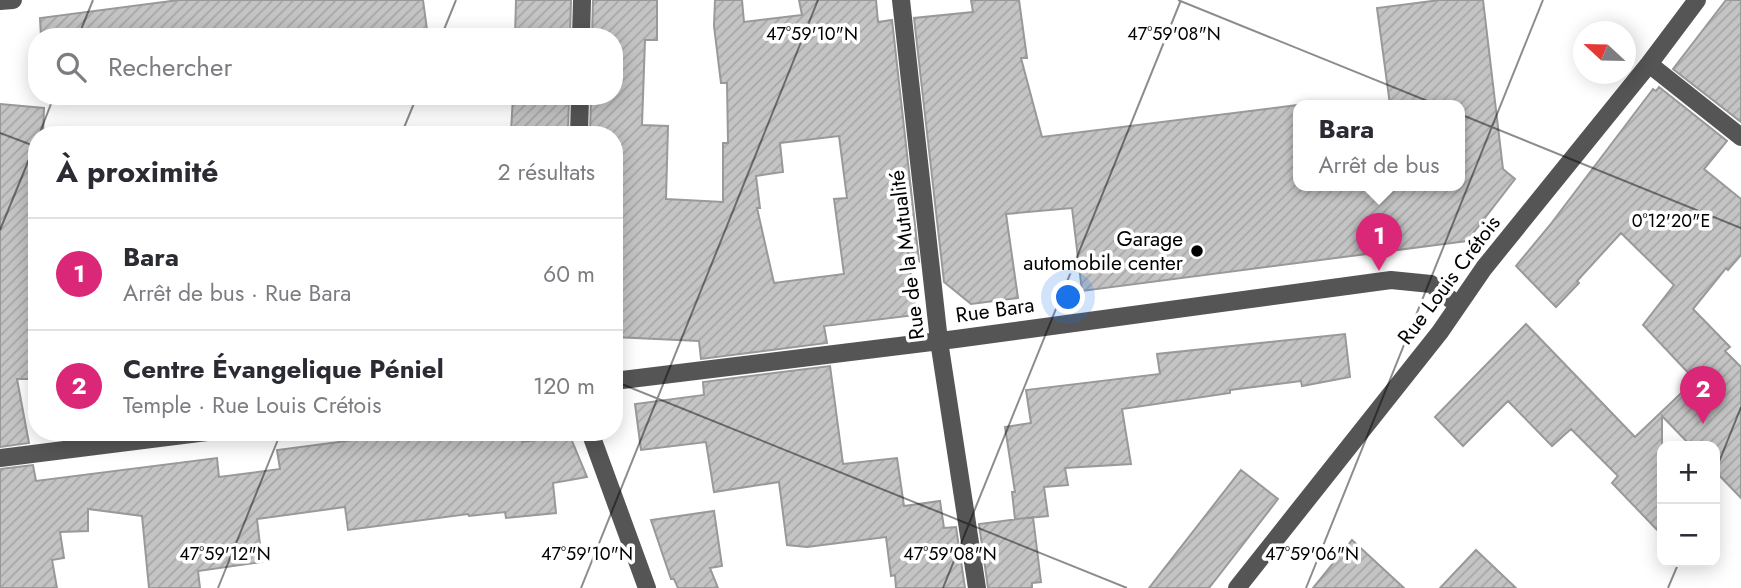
<!DOCTYPE html>
<html lang="fr">
<meta charset="utf-8">
<style>
:root{--surface:#fff;--page:#f2f2f3;--text:#2b2b33;--muted:#7c7c81;--line:#e1e1e2;--accent:#db2777}
body{margin:0;font-family:Jost,sans-serif;background:var(--page);color:var(--text)}
.controls{position:absolute;right:21px;bottom:21px;display:grid;overflow:hidden;border-radius:14px;box-shadow:0 4px 18px #0003}
.controls button{width:63px;height:63px;display:grid;place-items:center;padding:0;border:0;border-bottom:2px solid var(--line);background:var(--surface);color:var(--text);font:35px sans-serif}
.compass{position:absolute;left:1573px;top:21px;width:63px;height:63px;border-radius:50%;background:var(--surface);box-shadow:0 4px 18px #0003;rotate:292deg}
.you{position:absolute;left:1069px;top:298px;width:24px;height:24px;margin:-18px;border:5px solid #fff;border-radius:50%;background:#1a73e8;box-shadow:0 0 0 10px #1a73e833}
.badge{display:grid;place-items:center;width:46px;height:46px;border-radius:50%;background:var(--accent);color:#fff;font-size:23px;font-weight:700}
.pin{position:absolute;translate:-50% -58px;filter:drop-shadow(0 2px 4px #0008)}
.pin::after{content:'';position:absolute;top:37px;width:24px;height:21px;background:inherit;clip-path:polygon(0 0,100% 0,50% 100%)}
.popup{position:absolute;left:1293px;top:100px;width:172px;height:91px;box-sizing:border-box;display:grid;place-content:center;border-radius:14px;background:var(--surface);filter:drop-shadow(0 2px 5px #0005);font-size:23px;white-space:nowrap;color:var(--muted)}
.popup b{font-size:26px;color:var(--text)}
.popup::after{content:'';position:absolute;left:50%;top:100%;margin-left:-14px;border:14px solid transparent;border-top-color:var(--surface)}
.list{margin:0;padding:0;list-style:none}
h2{display:flex;justify-content:space-between;align-items:center;height:91px;margin:0;padding:0 28px;font-size:30px}
h2 small{font-size:23px;font-weight:400;color:var(--muted)}
.list li{display:grid;grid-template-columns:46px 1fr auto;gap:21px;align-items:center;box-sizing:border-box;height:112px;padding:0 28px;border-top:2px solid var(--line)}
.list b{display:block;font-size:26px;white-space:nowrap}
.list p{margin:0;font-size:23px;white-space:nowrap;color:var(--muted)}
.list em{font-size:23px;font-style:normal;color:var(--muted)}
.icon{flex:none;width:38px;height:38px;fill:none;stroke:currentColor;stroke-width:2;stroke-linecap:round;stroke-linejoin:round}
.map{position:relative;flex:none;width:1741px;height:588px;overflow:hidden}
.search{position:absolute;background:var(--surface);box-shadow:0 4px 18px #0003;left:28px;top:28px;width:595px;height:77px;display:flex;align-items:center;gap:18px;box-sizing:border-box;padding:0 24px;border-radius:28px;color:var(--muted);font-size:26px}
.panel{position:absolute;background:var(--surface);box-shadow:0 4px 18px #0003;left:28px;top:126px;width:595px;height:315px;border-radius:28px}
.map>svg:first-child{display:block}
</style>
<div class="map">
<svg width="1741" height="588" viewBox="0 0 1741 588">
<defs>
<pattern id="building-hatch" width="6" height="6" patternUnits="userSpaceOnUse" patternTransform="scale(1.75)"><rect width="6" height="6" fill="#c4c4c4"/><path d="M-1 1l2-2M0 6l6-6M5 7l2-2" fill="none" stroke="#a7a7a7"/></pattern>
</defs>
<rect width="100%" height="100%" fill="#fff"/>
<!-- building -->
<path fill="url(#building-hatch)" stroke="#999" stroke-width="2" fill-rule="evenodd" d="M 179,0 L 423,0 L 428,37 L 41,37 L 40,18 Z
M 516,0 L 571,0 L 570,37 L 515,37 Z
M 593,0 L 657,0 L 657,40 L 645,40 L 642,125 L 668,126 L 666,199 L 723,202 L 723,143 L 728,143 L 727,83 L 721,83 L 714,26 L 715,0 L 742,0 L 744,22 L 802,15 L 799,0 L 876,0 L 878,22 L 892,20 L 919,261 L 908,253 L 916,315 L 824,326 L 827,343 L 701,359 L 699,341 L 614,337 L 614,135 L 590,135 L 591,96 L 614,96 L 614,37 L 592,37 ZM 839,136 L 847,198 L 834,199 L 844,274 L 774,283 L 757,208 L 760,208 L 756,176 L 783,172 L 780,143 Z
M 971,0 L 1019,0 L 1027,58 L 1021,58 L 1042,137 L 1298,105 L 1298,185 L 1460,185 L 1460,105 L 1390,105 L 1377,8 L 1440,0 L 1483,0 L 1503,169 L 1515,179 L 1467,241 L 1082,291 L 1072,208 L 1006,214 L 1018,298 L 971,304 L 944,282 L 914,18 L 973,12 Z
M 1726,0 L 1741,0 L 1741,122 L 1673,69 Z
M 1659,87 L 1727,141 L 1704,169 L 1741,199 L 1741,255 L 1728,270 L 1726,268 L 1693,309 L 1730,347 L 1725,351 L 1741,367 L 1741,498 L 1715,471 L 1715,446 L 1691,446 L 1662,416 L 1662,535 L 1612,483 L 1618,476 L 1571,429 L 1552,446 L 1508,401 L 1463,446 L 1435,417 L 1526,324 L 1635,437 L 1695,380 L 1643,325 L 1674,285 L 1621,233 L 1577,281 L 1579,283 L 1556,307 L 1516,266 L 1550,225 L 1653,89 L 1656,91 Z
M 513,96 L 569,96 L 568,135 L 529,135 L 511,132 Z
M 0,104 L 44,108 L 43,135 L 37,135 L 37,379 L 17,379 L 29,443 L 0,447 Z
M 1345,334 L 1350,377 L 1302,386 L 1301,381 L 1230,390 L 1230,393 L 1122,409 L 1131,464 L 1065,468 L 1068,485 L 1044,487 L 1048,516 L 1015,519 L 1012,492 L 1015,492 L 1005,427 L 1031,423 L 1026,390 L 1160,374 L 1157,354 Z
M 830,366 L 843,464 L 897,458 L 904,506 L 940,501 L 944,528 L 956,527 L 965,588 L 896,588 L 895,575 L 891,576 L 886,537 L 807,547 L 787,545 L 779,482 L 714,492 L 706,442 L 641,450 L 635,404 L 704,395 L 703,382 Z
M 415,432 L 521,432 L 522,442 L 570,436 L 587,477 L 553,483 L 556,513 L 506,518 L 505,512 L 469,516 L 468,514 L 348,530 L 345,507 L 257,519 L 262,562 L 198,571 L 200,588 L 149,588 L 142,516 L 88,509 L 88,531 L 60,532 L 64,558 L 52,560 L 57,588 L 0,588 L 0,469 L 33,465 L 36,481 L 217,458 L 219,477 L 280,469 L 277,450 Z
M 1241,470 L 1278,499 L 1220,574 L 1209,588 L 1149,588 Z
M 714,511 L 722,566 L 710,568 L 718,588 L 678,588 L 674,579 L 671,579 L 651,520 Z
M 1033,517 L 1041,582 L 1032,583 L 1032,588 L 988,588 L 979,524 Z
M 1352,540 L 1404,588 L 1313,588 Z
M 1476,550 L 1516,588 L 1440,588 Z"/>
<g fill="none" stroke-linecap="round" stroke-linejoin="round">
<!-- minor -->
<path stroke="#555" stroke-width="18" d="M 901,0 L 939,341 L 977,588
M 0,1 L 13,0
M 581,37 L 582,0
M 1649,64 L 1741,137
M 579,135 L 580,96
M 614,381 L 956,339 L 1391,280 L 1431,284 L 1458,305
M 590,432 L 647,588
M 0,458 L 207,432
M 1237,588 L 1440,332 L 1484,268 L 1649,64 L 1697,0"/>
</g>
<!-- ticks -->
<path fill="none" stroke="#000" stroke-width="2" stroke-opacity="0.45" d="M 1178,0 L 1741,228M 78,37 L 93,0M 441,37 L 456,0M 0,133 L 37,147M 39,135 L 54,96M 401,135 L 417,96M 0,230 L 37,140M 614,381 L 1127,588M 1715,472 L 1741,407M 218,588 L 281,432M 581,588 L 818,0M 943,588 L 1181,0M 1306,588 L 1543,0M 1668,588 L 1679,562"/>
<!-- markers -->
<circle fill="#000" stroke="#fff" stroke-width="2.5" cx="1197" cy="251" r="7"/>
<g text-anchor="middle" stroke-width="7" stroke-linejoin="round" paint-order="stroke">
<!-- poi labels -->
<g font-size="21" fill="#000" stroke="#fff" text-anchor="end">
<text x="1183" y="246">Garage<tspan x="1183" dy="24">automobile center</tspan></text>
</g>
<!-- street labels -->
<g font-size="21" fill="#000" stroke="#fff">
<text transform="translate(907 255) rotate(-97)" y="7">Rue de la Mutualité</text>
<text transform="translate(1449 280) rotate(-53)" y="7">Rue Louis Crétois</text>
<text transform="translate(995 310) rotate(-8)" y="7">Rue Bara</text>
</g>
</g>
<g font-size="18" text-anchor="middle" fill="#000" stroke="#fff" stroke-width="7" stroke-linejoin="round" paint-order="stroke">
<text x="812" y="40">47°59'10"N</text>
<text x="1174" y="40">47°59'08"N</text>
<text x="1671" y="227">0°12'20"E</text>
<text x="225" y="560">47°59'12"N</text>
<text x="587" y="560">47°59'10"N</text>
<text x="950" y="560">47°59'08"N</text>
<text x="1312" y="560">47°59'06"N</text>
</g>
</svg>
<div class="controls">
<button>+</button>
<button>−</button>
</div>
<svg class="compass" viewBox="-18 -18 36 36"><path d="M0-13l5 13h-10z" fill="#e53935"/><path d="M0 13l5-13h-10z" fill="#7c7c81"/></svg>
<div class="you"></div>
<div class="pin badge" style="left:1379px;top:271px">1</div>
<div class="popup"><b>Bara</b>Arrêt de bus</div>
<div class="pin badge" style="left:1703px;top:424px">2</div>
<div class="search"><svg class="icon" aria-label="search" viewBox="0 0 24 24"><circle cx="10" cy="10" r="6"/><path d="M15 15l6 6"/></svg>Rechercher</div>
<section class="panel">
<h2>À proximité<small>2 résultats</small></h2>
<ul class="list">
<li><span class="badge">1</span><div><b>Bara</b><p>Arrêt de bus · Rue Bara</p></div><em>60 m</em></li>
<li><span class="badge">2</span><div><b>Centre Évangelique Péniel</b><p>Temple · Rue Louis Crétois</p></div><em>120 m</em></li>
</ul>
</section>
</div>
